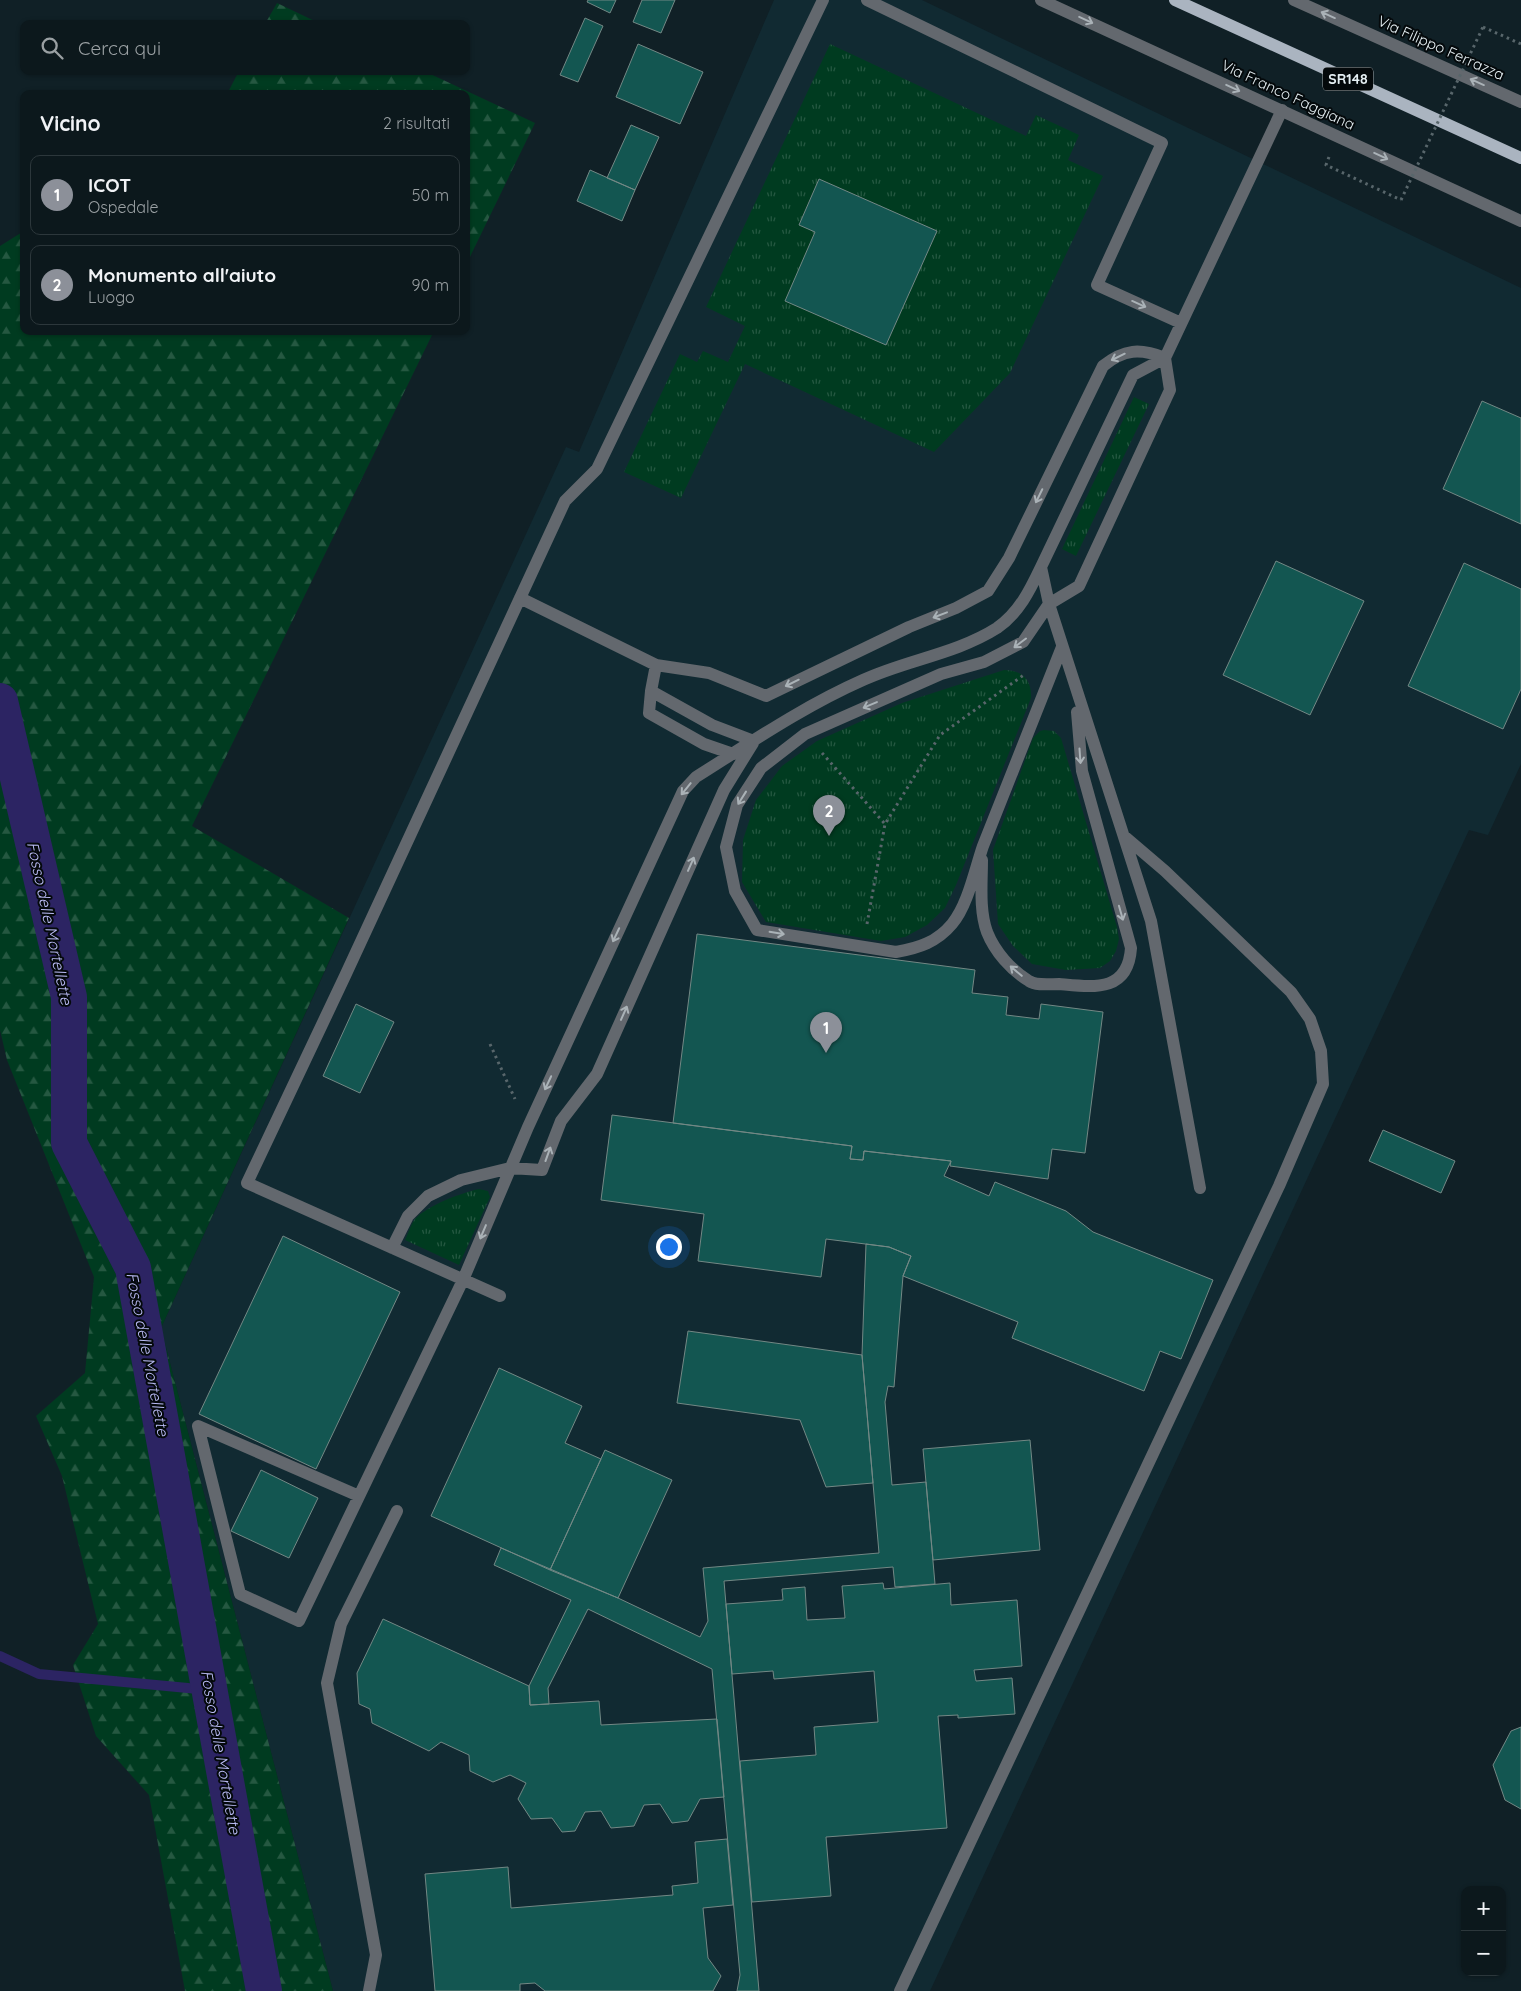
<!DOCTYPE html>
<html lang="it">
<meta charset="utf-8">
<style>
:root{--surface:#0c181c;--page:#152125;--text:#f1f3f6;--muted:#9aa0a3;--line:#2c373b;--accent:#8c9099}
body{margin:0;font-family:Quicksand,sans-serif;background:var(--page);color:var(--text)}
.controls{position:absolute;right:15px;bottom:15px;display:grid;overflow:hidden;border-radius:10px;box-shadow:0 1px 4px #0004}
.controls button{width:45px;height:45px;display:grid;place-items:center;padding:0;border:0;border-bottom:1px solid var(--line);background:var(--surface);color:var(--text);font:25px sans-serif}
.you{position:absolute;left:668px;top:1246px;width:18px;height:18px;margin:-12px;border:4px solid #fff;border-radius:50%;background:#1a73e8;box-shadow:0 0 0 8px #1a73e833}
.badge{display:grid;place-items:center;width:32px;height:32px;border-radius:50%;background:var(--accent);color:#fff;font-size:16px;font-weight:700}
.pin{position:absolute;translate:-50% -41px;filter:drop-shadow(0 1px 2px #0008)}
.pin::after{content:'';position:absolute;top:26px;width:18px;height:15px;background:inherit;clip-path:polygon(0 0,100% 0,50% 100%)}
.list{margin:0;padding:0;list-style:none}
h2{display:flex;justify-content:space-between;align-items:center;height:65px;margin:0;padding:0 20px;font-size:21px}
h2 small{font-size:16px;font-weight:400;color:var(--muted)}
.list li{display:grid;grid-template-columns:32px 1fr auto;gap:15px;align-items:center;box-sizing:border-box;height:80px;margin:0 10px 10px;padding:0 10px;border:1px solid var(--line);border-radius:10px}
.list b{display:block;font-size:19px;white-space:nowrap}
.list p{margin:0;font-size:16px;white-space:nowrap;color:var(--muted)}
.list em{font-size:16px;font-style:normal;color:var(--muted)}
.icon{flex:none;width:28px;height:28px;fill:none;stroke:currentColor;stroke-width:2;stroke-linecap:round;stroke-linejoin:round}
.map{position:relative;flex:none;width:1521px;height:1991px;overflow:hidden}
.search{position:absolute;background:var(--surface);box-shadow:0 1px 4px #0004;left:20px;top:20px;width:450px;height:55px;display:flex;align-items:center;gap:12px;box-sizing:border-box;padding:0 18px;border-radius:10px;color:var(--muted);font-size:19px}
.panel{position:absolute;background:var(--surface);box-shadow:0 1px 4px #0004;left:20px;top:90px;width:450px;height:245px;border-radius:10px}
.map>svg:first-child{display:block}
</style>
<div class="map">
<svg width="1521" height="1991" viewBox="0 0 1521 1991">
<defs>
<pattern id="grass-tufts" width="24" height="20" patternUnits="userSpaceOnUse" patternTransform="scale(1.25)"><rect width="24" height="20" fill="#003b20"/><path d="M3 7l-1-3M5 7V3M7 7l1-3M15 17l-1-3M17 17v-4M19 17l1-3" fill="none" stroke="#255841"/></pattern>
<pattern id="forest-firs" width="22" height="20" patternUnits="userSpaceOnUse" patternTransform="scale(1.25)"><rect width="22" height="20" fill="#003b20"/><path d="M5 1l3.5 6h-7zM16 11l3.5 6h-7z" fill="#255841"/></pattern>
</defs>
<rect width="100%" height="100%" fill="#102026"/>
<!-- built -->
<path fill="#112a32" d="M 774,0 L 922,0 L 1521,288 L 1521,764 L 1488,835 L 1469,830 L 930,1991 L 333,1991 L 161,1328 L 566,447 L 579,452 Z"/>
<!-- grass -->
<path fill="url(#grass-tufts)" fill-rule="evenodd" d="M 830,44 L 1026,136 L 1036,115 L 1079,135 L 1068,160 L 1103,176 L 1010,373 L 934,452 L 745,364 L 681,498 L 624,472 L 680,354 L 697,362 L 703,351 L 728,362 L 745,326 L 706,307 ZM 819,179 L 937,231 L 886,345 L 786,301 L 815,232 L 799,225 Z
M 1134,397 L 1149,404 L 1076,556 L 1062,549 Z
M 1004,670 C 1022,670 1032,680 1031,698 L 956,885 L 945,908 L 927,925 L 905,937 L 881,941 L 766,922 L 742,882 L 743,840 L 756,800 L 782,766 L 817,741 L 902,703 Z
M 1044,730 L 1054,731 L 1061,738 L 1117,927 L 1119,939 L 1116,951 L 1110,961 L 1100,968 L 1066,970 L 1032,964 L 1013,946 L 998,924 L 993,850 L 1033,738 L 1040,731 Z
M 479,1189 L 488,1191 L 490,1197 L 459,1265 L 405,1240 C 408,1234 411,1224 415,1219 C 428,1205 461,1193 479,1189 Z"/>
<!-- forest -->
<path fill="url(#forest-firs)" d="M 277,3 L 321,24 L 265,24 Z
M 239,71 L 424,71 L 535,123 L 466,265 L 466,94 L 227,94 Z
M 24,231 L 24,331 L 434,331 L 192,826 L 349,918 L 161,1328 L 333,1991 L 185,1991 L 149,1795 L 96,1736 L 73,1665 L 98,1624 L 62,1476 L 36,1416 L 85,1373 L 94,1277 L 7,1060 L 0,1030 L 0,246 Z"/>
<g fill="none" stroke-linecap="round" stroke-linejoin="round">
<!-- stream -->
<path stroke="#2c2463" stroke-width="10" d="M 0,1656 L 39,1674 L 209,1690"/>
<!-- canal -->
<path stroke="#2c2463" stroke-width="36" d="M 0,701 L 69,997 L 69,1143 L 133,1268 L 264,1991"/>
</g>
<!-- building -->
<path fill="#135651" stroke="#738885" d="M 588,0 L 616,0 L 610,13 L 587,2 Z
M 642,0 L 675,0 L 661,33 L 633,22 Z
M 585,18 L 603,26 L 578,82 L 560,75 Z
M 638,44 L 703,72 L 680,124 L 616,97 Z
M 631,125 L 659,137 L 635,190 L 607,178 Z
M 590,170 L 635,190 L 622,221 L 577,201 Z
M 819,179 L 937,231 L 886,345 L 785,301 L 815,232 L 799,225 Z
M 1482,401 L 1521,418 L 1521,524 L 1443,489 Z
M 1276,561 L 1364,601 L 1310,715 L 1223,675 Z
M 1464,563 L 1521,589 L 1521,689 L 1503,729 L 1408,686 Z
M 697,934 L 975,970 L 972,993 L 1008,997 L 1006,1015 L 1039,1019 L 1041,1004 L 1103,1012 L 1085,1153 L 1052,1149 L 1048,1179 L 950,1166 L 951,1161 L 864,1151 L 863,1160 L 850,1159 L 852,1146 L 673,1123 Z
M 356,1004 L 394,1022 L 360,1093 L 323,1076 Z
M 612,1115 L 852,1146 L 850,1159 L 863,1160 L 864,1151 L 951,1161 L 944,1176 L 989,1196 L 995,1182 L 1066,1211 L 1093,1232 L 1213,1280 L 1181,1359 L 1160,1351 L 1144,1391 L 1012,1338 L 1018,1322 L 903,1276 L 911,1256 L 889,1247 L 826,1239 L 821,1277 L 698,1261 L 704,1214 L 601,1200 Z
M 1383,1130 L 1455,1161 L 1441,1193 L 1369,1161 Z
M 283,1236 L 400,1292 L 316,1469 L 199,1414 Z
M 866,1244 L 889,1247 L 911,1256 L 903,1276 L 894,1387 L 888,1386 L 885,1402 L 892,1485 L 926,1482 L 935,1584 L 895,1587 L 893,1567 L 724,1581 L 759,1991 L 737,1991 L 740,1975 L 712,1669 L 588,1609 L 548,1688 L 549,1704 L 530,1705 L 529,1686 L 571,1600 L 494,1565 L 501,1548 L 618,1598 L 700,1637 L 708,1621 L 703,1568 L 879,1553 L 862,1355 Z
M 688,1331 L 862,1355 L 873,1483 L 826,1487 L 800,1420 L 677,1403 Z
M 499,1368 L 582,1406 L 565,1443 L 601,1459 L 550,1570 L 431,1516 Z
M 1030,1440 L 1040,1550 L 933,1560 L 923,1449 Z
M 605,1450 L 672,1480 L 618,1598 L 550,1570 Z
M 261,1470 L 318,1498 L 289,1558 L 231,1531 Z
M 883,1583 L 884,1589 L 950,1583 L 951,1605 L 1017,1600 L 1022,1666 L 974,1670 L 976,1681 L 1012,1678 L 1015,1714 L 958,1718 L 958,1715 L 938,1716 L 947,1828 L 826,1837 L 831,1896 L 752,1902 L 740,1761 L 816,1755 L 814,1727 L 878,1722 L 874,1671 L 774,1679 L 773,1671 L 732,1674 L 726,1604 L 783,1600 L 782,1589 L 805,1587 L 807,1620 L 845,1618 L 842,1586 Z
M 383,1619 L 529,1686 L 530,1705 L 599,1701 L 601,1725 L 717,1719 L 724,1797 L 700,1799 L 688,1821 L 672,1823 L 660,1804 L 644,1805 L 634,1826 L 611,1828 L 601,1811 L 585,1812 L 575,1831 L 562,1832 L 552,1818 L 531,1819 L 518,1799 L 526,1783 L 510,1775 L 493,1782 L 470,1771 L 469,1755 L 441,1742 L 429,1751 L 372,1723 L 370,1709 L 359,1704 L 357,1673 Z
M 1521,1727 L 1521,1809 L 1505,1800 L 1493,1765 L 1511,1731 Z
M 727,1839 L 733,1905 L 703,1908 L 708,1958 L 721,1976 L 713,1991 L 545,1991 L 535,1983 L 520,1984 L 520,1991 L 435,1991 L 425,1874 L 508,1867 L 511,1908 L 673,1895 L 672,1886 L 698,1883 L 695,1842 Z"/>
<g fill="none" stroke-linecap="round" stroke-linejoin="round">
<!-- path -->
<path stroke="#58666b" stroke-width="3" stroke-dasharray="2.5 4" stroke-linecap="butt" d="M 1483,27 L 1521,44
M 1329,157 L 1326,165 L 1401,200
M 822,753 L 885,824
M 867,924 L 885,824 L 940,735 L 1025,674
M 490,1044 L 515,1099"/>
<!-- service -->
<path stroke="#63686e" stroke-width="12" d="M 867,0 L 1162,143 L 1097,285 L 1181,323
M 1165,358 L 1133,375 L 1041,567 L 1049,604 L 1151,921 L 1200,1188
M 520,598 L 656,665
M 1062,647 C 1036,713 1009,780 983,846 C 975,869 968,905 952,924 C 937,942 919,948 896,952 L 757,930 L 735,891 L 726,847 L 737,805 L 761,768 L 805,734 L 941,674 L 984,662 L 1023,642 L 1049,604 L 1079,586 L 1170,390 L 1165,358 L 1282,110
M 651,691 L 649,713 L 704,744 L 733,754
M 754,741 L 712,725 L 651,691 L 656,665 L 709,673 L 766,696 L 909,627 L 956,608 L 988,591 L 1009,558 L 1103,366 C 1124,349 1140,348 1165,358
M 982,860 C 982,883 979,910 987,932 C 995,952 1011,970 1029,981 C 1036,986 1050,984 1059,984 C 1093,987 1128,993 1131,948 L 1082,771 L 1077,712
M 392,1248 L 408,1216 L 428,1196 L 461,1180 L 510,1168 L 542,1170 L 561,1121 L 597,1074 L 724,790 L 753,743
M 500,1296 L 247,1183 L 345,976 L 565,501 L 597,469 L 823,0
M 359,1496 L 198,1426 L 240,1594 L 299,1621 L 463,1280 L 528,1127 L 683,791 L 696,777 C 750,743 804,706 863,680 C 906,660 956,654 997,628 C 1019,613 1030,590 1041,567
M 369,1991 L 376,1955 L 327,1683 L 341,1624 L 397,1511
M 900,1991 L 1279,1186 L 1323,1084 L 1321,1051 L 1310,1019 L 1291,992 L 1165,871 L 1124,836"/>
<!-- tertiary -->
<path stroke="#63686e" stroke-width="12" d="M 1041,0 L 1521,221
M 1294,0 L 1521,102"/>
<!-- primary -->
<path stroke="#aab4c0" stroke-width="12" d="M 1175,0 L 1521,158"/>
<!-- path-bridge -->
<path stroke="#58666b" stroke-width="3" stroke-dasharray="2.5 4" stroke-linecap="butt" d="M 1401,200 L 1483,27"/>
</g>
<!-- one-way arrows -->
<defs><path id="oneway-shaft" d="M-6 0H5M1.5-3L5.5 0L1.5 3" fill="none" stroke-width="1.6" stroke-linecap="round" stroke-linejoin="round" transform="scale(1.25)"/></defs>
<g stroke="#aab2b7">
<use href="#oneway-shaft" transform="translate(1328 15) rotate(-156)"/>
<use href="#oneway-shaft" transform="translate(1086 20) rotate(25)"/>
<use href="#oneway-shaft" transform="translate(1477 82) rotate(-156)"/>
<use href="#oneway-shaft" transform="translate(1233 88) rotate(25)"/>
<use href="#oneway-shaft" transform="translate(1381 156) rotate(25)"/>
<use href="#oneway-shaft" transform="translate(1139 304) rotate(24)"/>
<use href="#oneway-shaft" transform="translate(1118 357) rotate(154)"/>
<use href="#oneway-shaft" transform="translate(1039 496) rotate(116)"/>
<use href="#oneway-shaft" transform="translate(940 615) rotate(159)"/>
<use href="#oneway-shaft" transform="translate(1020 643) rotate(143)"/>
<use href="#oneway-shaft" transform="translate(792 683) rotate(154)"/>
<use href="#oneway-shaft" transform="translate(870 705) rotate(157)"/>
<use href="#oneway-shaft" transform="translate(1080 756) rotate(86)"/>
<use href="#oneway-shaft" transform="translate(686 789) rotate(129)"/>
<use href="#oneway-shaft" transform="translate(742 798) rotate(122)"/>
<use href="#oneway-shaft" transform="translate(691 864) rotate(-66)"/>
<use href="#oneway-shaft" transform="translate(1121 913) rotate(74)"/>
<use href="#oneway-shaft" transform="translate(777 933) rotate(9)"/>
<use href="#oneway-shaft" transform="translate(616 935) rotate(115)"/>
<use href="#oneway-shaft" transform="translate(1016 971) rotate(-140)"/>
<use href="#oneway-shaft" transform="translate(624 1013) rotate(-66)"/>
<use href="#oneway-shaft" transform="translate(548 1083) rotate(115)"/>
<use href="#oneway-shaft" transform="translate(548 1154) rotate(-70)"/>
<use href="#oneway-shaft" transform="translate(483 1232) rotate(113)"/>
</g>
<g text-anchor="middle" stroke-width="4" stroke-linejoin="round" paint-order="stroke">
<!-- shield labels -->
<rect fill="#04090b" stroke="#a2aaad" stroke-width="1" x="1323" y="67.5" width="50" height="23" rx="4"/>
<g font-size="14" font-weight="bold" fill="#e5eff3">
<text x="1348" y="84">SR148</text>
</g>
<!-- street labels -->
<g font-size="15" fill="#e5eff3" stroke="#04090b">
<text transform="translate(1441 48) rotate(24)" y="5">Via Filippo Ferrazza</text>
<text transform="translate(1288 95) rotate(25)" y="5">Via Franco Faggiana</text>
</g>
<!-- water labels -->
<g font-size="16" font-style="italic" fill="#bbbcf6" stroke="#04090b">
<text transform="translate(50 923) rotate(78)" y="6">Fosso delle Mortellette</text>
<text transform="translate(148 1354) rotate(79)" y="6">Fosso delle Mortellette</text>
<text transform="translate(221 1752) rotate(80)" y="6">Fosso delle Mortellette</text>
</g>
</g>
</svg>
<div class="controls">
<button>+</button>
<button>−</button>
</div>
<div class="you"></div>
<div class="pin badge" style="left:826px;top:1053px">1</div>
<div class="pin badge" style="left:829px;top:836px">2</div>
<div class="search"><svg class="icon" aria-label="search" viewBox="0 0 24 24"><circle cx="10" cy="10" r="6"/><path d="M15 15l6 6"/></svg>Cerca qui</div>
<section class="panel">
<h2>Vicino<small>2 risultati</small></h2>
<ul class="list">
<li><span class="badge">1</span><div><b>ICOT</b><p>Ospedale</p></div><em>50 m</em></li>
<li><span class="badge">2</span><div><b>Monumento all'aiuto</b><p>Luogo</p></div><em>90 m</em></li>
</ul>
</section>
</div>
